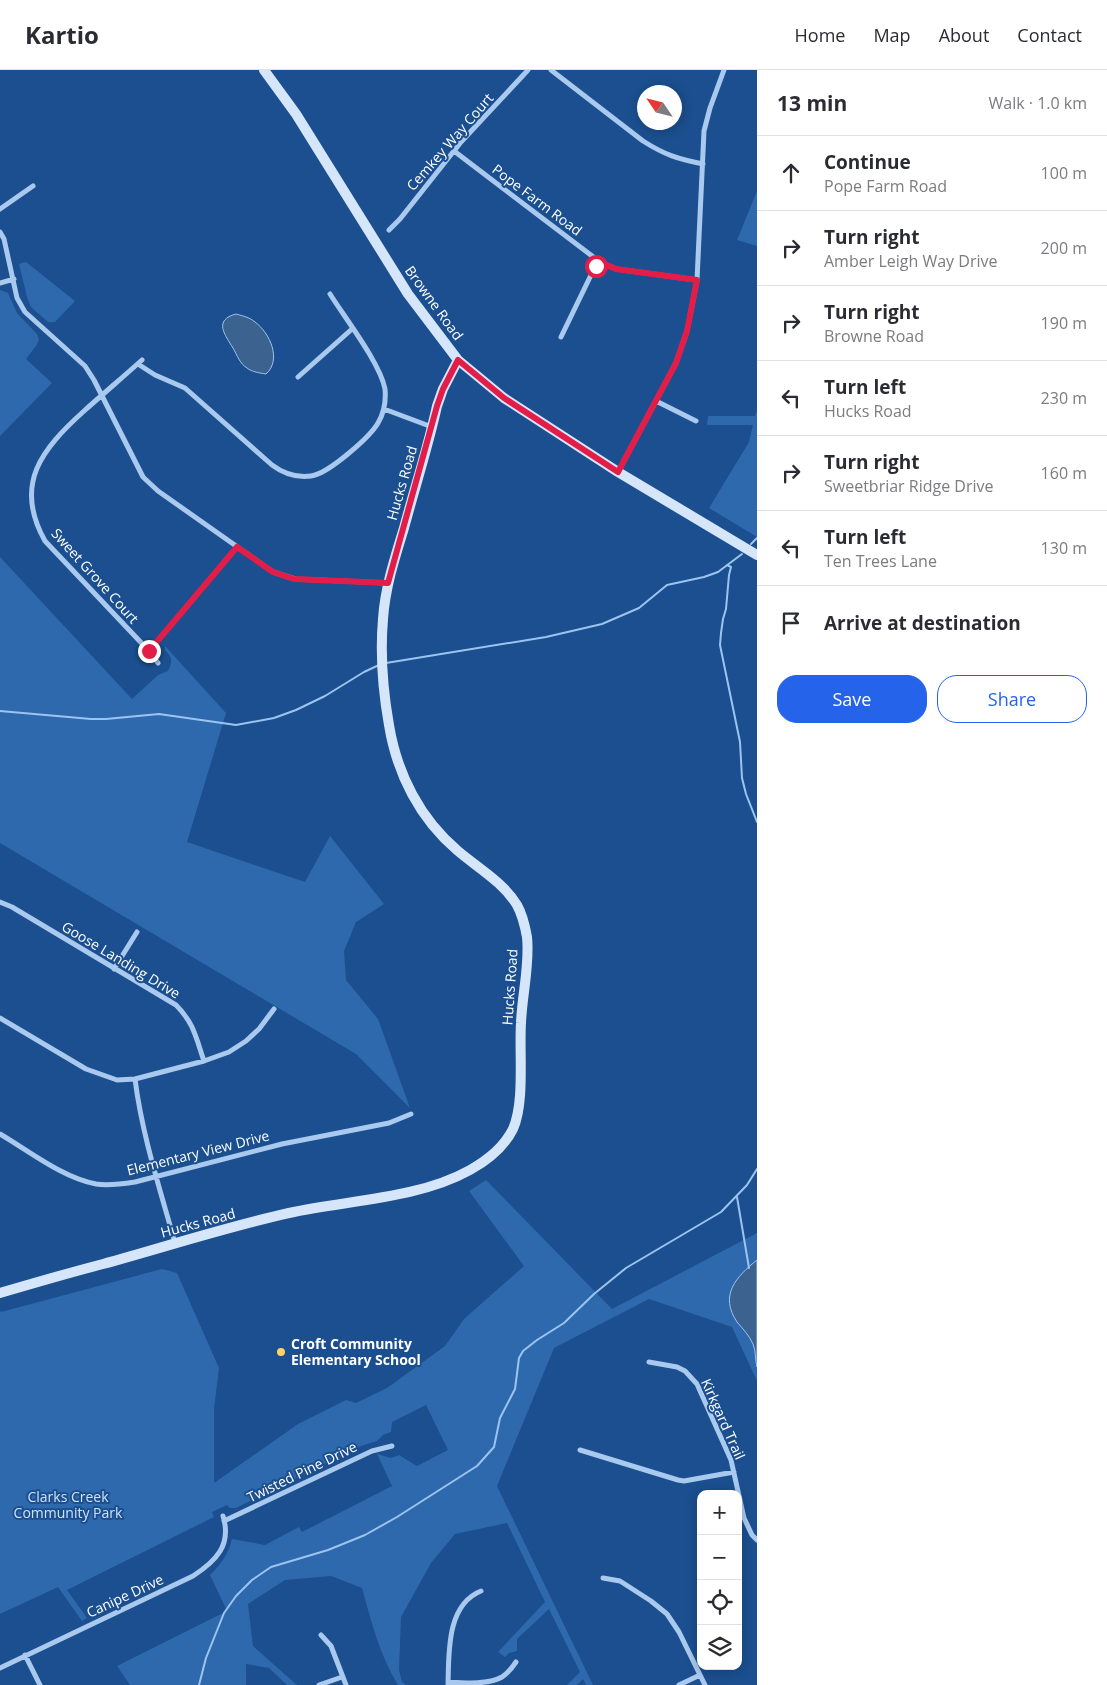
<!DOCTYPE html>
<meta charset="utf-8">
<style>
:root{--surface:#fff;--page:#f2f2f3;--text:#2b2b33;--muted:#7c7c81;--line:#e1e1e2;--accent:#2563eb}
body{margin:0;font-family:"Open Sans",sans-serif;background:var(--page);color:var(--text)}
.controls{position:absolute;right:15px;bottom:15px;display:grid;overflow:hidden;border-radius:10px;box-shadow:0 2px 12px #0003}
.controls button{width:45px;height:45px;display:grid;place-items:center;padding:0;border:0;border-bottom:1px solid var(--line);background:var(--surface);color:var(--text);font:25px sans-serif}
.compass{position:absolute;left:637px;top:15px;width:45px;height:45px;border-radius:50%;background:var(--surface);box-shadow:0 2px 12px #0003;rotate:305deg}
.stop{position:absolute;width:15px;height:15px;margin:-11px;border:4px solid #e11d48;border-radius:50%;background:#fff}
.stop.end{background:#e11d48;border-color:#fff;box-shadow:0 1px 5px #0008}
.list{margin:0;padding:0;list-style:none}
h2{display:flex;justify-content:space-between;align-items:center;height:65px;margin:0;padding:0 20px;font-size:21px}
h2 small{font-size:16px;font-weight:400;color:var(--muted)}
.list li{display:grid;grid-template-columns:32px 1fr auto;gap:15px;align-items:center;box-sizing:border-box;height:75px;padding:0 20px;border-top:1px solid var(--line)}
.list b{display:block;font-size:19px;white-space:nowrap}
.list p{margin:0;font-size:16px;white-space:nowrap;color:var(--muted)}
.list em{font-size:16px;font-style:normal;color:var(--muted)}
.actions{display:flex;gap:10px;padding:15px 20px}
.actions a{flex:1;padding:11px 0;border:1px solid var(--accent);border-radius:20px;text-align:center;font-size:18px;color:var(--accent)}
.actions .main{background:var(--accent);color:#fff}
.icon{flex:none;width:28px;height:28px;fill:none;stroke:currentColor;stroke-width:2;stroke-linecap:round;stroke-linejoin:round}
.map{position:relative;flex:none;width:757px;height:1615px;overflow:hidden}
header{display:flex;align-items:center;gap:30px;box-sizing:border-box;height:70px;padding:0 25px;background:var(--surface);border-bottom:1px solid var(--line)}
header strong{font-size:24px}
nav{display:flex;gap:28px;margin-inline-start:auto;font-size:18px}
main{display:flex}
aside{flex:1;background:var(--surface)}
.map>svg:first-child{display:block}
</style>
<header>
<strong>Kartio</strong>
<nav><a>Home</a><a>Map</a><a>About</a><a>Contact</a></nav>
</header>
<main>
<div class="map">
<svg width="757" height="1615" viewBox="0 0 757 1615">
<rect width="100%" height="100%" fill="#1b4f8f"/>
<!-- green -->
<path fill="#2e69ad" d="M 757,121 L 757,176 L 737,170 Z
M 26,192 L 75,231 L 55,252 L 48,252 L 31,237 L 27,227 L 19,194 Z
M 0,220 L 8,223 L 17,243 L 37,264 L 39,270 L 36,276 L 26,289 L 52,313 L 0,366 Z
M 757,340 L 757,467 L 709,438 L 749,372 L 753,355 L 707,355 L 708,346 L 755,346 Z
M 0,487 L 132,629 L 158,605 L 168,601 C 173,591 172,587 165,580 L 165,576 L 226,643 L 187,772 L 305,812 L 330,766 L 384,834 L 356,852 L 344,881 L 346,910 L 378,949 L 410,1038 L 356,984 L 0,773 Z
M 486,1110 L 612,1239 L 757,1163 L 757,1311 L 732,1257 L 649,1229 L 554,1278 L 497,1416 L 593,1615 L 586,1615 L 583,1609 L 577,1615 L 567,1615 L 580,1602 L 549,1539 L 517,1569 L 517,1581 L 509,1583 L 505,1587 L 498,1582 L 545,1532 L 507,1453 L 455,1464 L 431,1493 L 401,1547 L 399,1600 L 402,1612 L 406,1615 L 398,1615 C 380,1586 371,1551 362,1518 L 331,1506 L 285,1510 L 248,1534 L 253,1576 L 297,1615 L 287,1615 L 269,1598 L 246,1594 L 246,1615 L 130,1615 L 117,1596 L 227,1541 L 210,1505 C 221,1494 228,1485 232,1469 L 265,1475 L 299,1457 L 302,1462 L 392,1416 L 377,1384 L 391,1388 L 399,1385 L 417,1396 L 448,1380 L 426,1335 L 392,1352 L 391,1362 L 383,1365 L 377,1371 L 361,1376 L 236,1438 L 230,1438 L 227,1435 L 212,1442 L 214,1447 L 67,1520 L 87,1548 L 82,1551 L 58,1517 L 0,1544 L 0,1241 L 1,1242 L 162,1199 L 177,1203 L 219,1298 L 214,1339 L 214,1413 L 298,1354 L 346,1330 L 356,1333 L 387,1318 L 445,1276 L 464,1249 L 524,1196 L 469,1121 Z"/>
<!-- water -->
<path fill="#3c6290" stroke="#9cc4f0" d="M 236,244 C 243,246 249,247 255,252 C 270,263 282,290 266,304 C 260,303 252,302 247,298 C 240,294 237,285 233,278 C 225,265 213,250 236,244 Z
M 757,1190 L 757,1297 C 755,1290 756,1281 753,1274 C 749,1265 743,1259 737,1252 C 719,1225 736,1207 757,1190 Z"/>
<g fill="none" stroke-linecap="round" stroke-linejoin="round">
<!-- stream -->
<path stroke="#9cc4f0" stroke-width="2" d="M 751,474 L 757,468
M 727,495 L 731,497 L 729,505 L 726,539 L 723,549 L 721,563 L 720,575 L 740,672 L 742,708 L 746,724 L 757,752
M 386,593 L 546,567 L 602,554 L 639,538 L 667,515 L 704,507 L 718,502 L 742,484
M 0,641 L 91,649 L 106,649 L 159,644 L 236,655 L 274,648 L 296,640 L 325,626 L 364,602 L 379,595
M 737,1127 L 749,1198
M 199,1615 L 206,1588 L 224,1543 L 236,1526 L 252,1510 L 271,1497 L 328,1480 L 365,1465 L 397,1447 L 477,1396 L 494,1377 L 500,1348 L 515,1319 L 519,1288 L 523,1281 L 537,1270 L 564,1253 L 594,1224 L 626,1198 L 721,1142 L 747,1115 L 757,1099"/>
<!-- street -->
<path stroke="#a9c9ee" stroke-width="5" d="M 551,0 L 643,71 C 665,85 678,89 703,94
M 454,81 L 600,192 L 616,199 L 697,210
M 0,139 L 33,116
M 389,160 L 400,149 L 461,72 L 528,0
M 0,162 L 4,169 L 17,228 L 25,242 L 85,296 L 94,310 L 143,407 L 158,421 L 273,502 L 295,509 L 388,513
M 0,213 L 14,209
M 561,267 L 591,205 L 600,192
M 142,290 C 123,307 103,324 84,341 C 42,379 13,414 45,471 L 149,581 L 158,593
M 138,294 L 155,305 L 185,318 L 272,395 C 284,404 296,408 311,406 C 328,404 370,367 378,353 C 384,343 386,330 385,319 C 380,293 345,248 330,224
M 298,307 L 352,259
M 656,331 L 696,351
M 384,339 L 432,357
M 618,402 L 676,293 L 687,261 L 697,210 L 704,61 L 710,38 L 724,0
M 149,581 L 237,477
M 0,832 L 12,837 L 176,935 C 194,953 196,968 204,991
M 114,899 L 137,862
M 0,948 L 86,999 L 117,1010 L 135,1009 L 204,991 L 229,982 L 246,971 L 259,959 L 274,939
M 135,1009 C 142,1065 160,1119 175,1173
M 0,1064 C 29,1081 63,1108 96,1114 C 109,1116 122,1114 135,1112 L 282,1074 L 389,1053 L 411,1044
M 649,1292 L 677,1297 L 685,1301 L 697,1314 L 731,1390 L 744,1448 L 752,1465 L 757,1470
M 580,1380 L 678,1410 L 684,1411 L 734,1402
M 224,1451 L 372,1381 L 392,1376
M 603,1508 L 620,1511 L 651,1531 L 667,1544 L 679,1562 L 705,1615
M 321,1565 L 331,1576 L 346,1615
M 25,1585 L 40,1615
M 0,1598 L 193,1506 C 216,1491 232,1475 223,1446
M 448,1612 C 464,1613 488,1615 502,1607 C 508,1603 512,1598 516,1592
M 319,1615 L 342,1607
M 448,1615 C 449,1584 446,1535 481,1521
M 679,1615 L 700,1605"/>
<!-- secondary -->
<path stroke="#d6e6fa" stroke-width="10" d="M 264,0 L 296,44 L 408,224 L 458,290 L 504,328 L 618,402 L 757,485
M 0,1223 C 34,1213 68,1203 103,1194 C 165,1177 226,1157 289,1143 C 348,1130 418,1129 470,1100 C 488,1090 504,1077 513,1059 C 525,1032 519,983 521,953 C 522,925 530,895 527,867 C 525,856 522,844 517,835 C 503,812 478,798 458,781 C 420,749 397,704 389,655 C 383,621 380,584 383,549 C 385,518 395,487 404,458 C 415,417 428,377 437,336 L 443,319 L 458,290"/>
</g>
<g fill="none" stroke-linecap="round" stroke-linejoin="round">
<!-- route -->
<path stroke="#e11d48" stroke-width="6" d="M 149,581 L 237,477 L 273,502 L 294,509 L 388,513 L 437,336 L 443,319 L 458,290 L 504,328 L 618,402 L 676,293 L 687,261 L 697,210 L 616,199 L 600,192 L 596,196"/>
</g>
<!-- markers -->
<circle fill="#ffd166" stroke="#1b4f8f" stroke-width="2" cx="281" cy="1282" r="5"/>
<g text-anchor="middle" stroke-width="4" stroke-linejoin="round" paint-order="stroke">
<!-- street labels -->
<g font-size="14" fill="#fff" stroke="#1b4f8f">
<text transform="translate(450 72) rotate(-49)" y="5">Cemkey Way Court</text>
<text transform="translate(537 130) rotate(37)" y="5">Pope Farm Road</text>
<text transform="translate(434 233) rotate(54)" y="5">Browne Road</text>
<text transform="translate(402 413) rotate(-74)" y="5">Hucks Road</text>
<text transform="translate(95 506) rotate(48)" y="5">Sweet Grove Court</text>
<text transform="translate(121 890) rotate(31)" y="5">Goose Landing Drive</text>
<text transform="translate(510 917) rotate(-86)" y="5">Hucks Road</text>
<text transform="translate(198 1083) rotate(-14)" y="5">Elementary View Drive</text>
<text transform="translate(198 1153) rotate(-15)" y="5">Hucks Road</text>
<text transform="translate(723 1349) rotate(66)" y="5">Kirkgard Trail</text>
<text transform="translate(302 1402) rotate(-26)" y="5">Twisted Pine Drive</text>
<text transform="translate(125 1526) rotate(-25)" y="5">Canipe Drive</text>
</g>
<!-- poi labels -->
<g font-size="14" font-weight="bold" fill="#fff" stroke="#1b4f8f" text-anchor="start">
<text x="291" y="1279">Croft Community<tspan x="291" dy="16">Elementary School</tspan></text>
</g>
<!-- park labels -->
<g font-size="14" fill="#cfe3fa" stroke="#1b4f8f">
<text x="68" y="1432">Clarks Creek<tspan x="68" dy="16">Community Park</tspan></text>
</g>
</g>
</svg>
<div class="controls">
<button>+</button>
<button>−</button>
<button><svg class="icon" aria-label="locate" viewBox="0 0 24 24"><circle cx="12" cy="12" r="6"/><path d="M12 2v4M12 18v4M2 12h4M18 12h4"/></svg></button>
<button><svg class="icon" aria-label="layers" viewBox="0 0 24 24"><path d="M12 4l9 5-9 5-9-5zM3 14l9 5 9-5"/></svg></button>
</div>
<svg class="compass" viewBox="-18 -18 36 36"><path d="M0-13l5 13h-10z" fill="#e53935"/><path d="M0 13l5-13h-10z" fill="#7c7c81"/></svg>
<div class="stop" style="left:596px;top:196px"></div>
<div class="stop end" style="left:149px;top:581px"></div>
</div>
<aside>
<h2>13 min<small>Walk · 1.0 km</small></h2>
<ul class="list">
<li><svg class="icon" aria-label="ahead" viewBox="0 0 24 24"><path d="M12 20V5M6 11l6-6 6 6"/></svg><div><b>Continue</b><p>Pope Farm Road</p></div><em>100 m</em></li>
<li><svg class="icon" aria-label="right" viewBox="0 0 24 24"><path d="M7 20v-9h11M14 6l5 5-5 5"/></svg><div><b>Turn right</b><p>Amber Leigh Way Drive</p></div><em>200 m</em></li>
<li><svg class="icon" aria-label="right" viewBox="0 0 24 24"><path d="M7 20v-9h11M14 6l5 5-5 5"/></svg><div><b>Turn right</b><p>Browne Road</p></div><em>190 m</em></li>
<li><svg class="icon" aria-label="left" viewBox="0 0 24 24"><path d="M17 20v-9H6M10 6l-5 5 5 5"/></svg><div><b>Turn left</b><p>Hucks Road</p></div><em>230 m</em></li>
<li><svg class="icon" aria-label="right" viewBox="0 0 24 24"><path d="M7 20v-9h11M14 6l5 5-5 5"/></svg><div><b>Turn right</b><p>Sweetbriar Ridge Drive</p></div><em>160 m</em></li>
<li><svg class="icon" aria-label="left" viewBox="0 0 24 24"><path d="M17 20v-9H6M10 6l-5 5 5 5"/></svg><div><b>Turn left</b><p>Ten Trees Lane</p></div><em>130 m</em></li>
<li><svg class="icon" aria-label="arrive" viewBox="0 0 24 24"><path d="M6 21V4h12l-3 4 3 4H6"/></svg><div><b>Arrive at destination</b></div></li>
</ul>
<div class="actions"><a class="main">Save</a><a>Share</a></div>
</aside>
</main>
